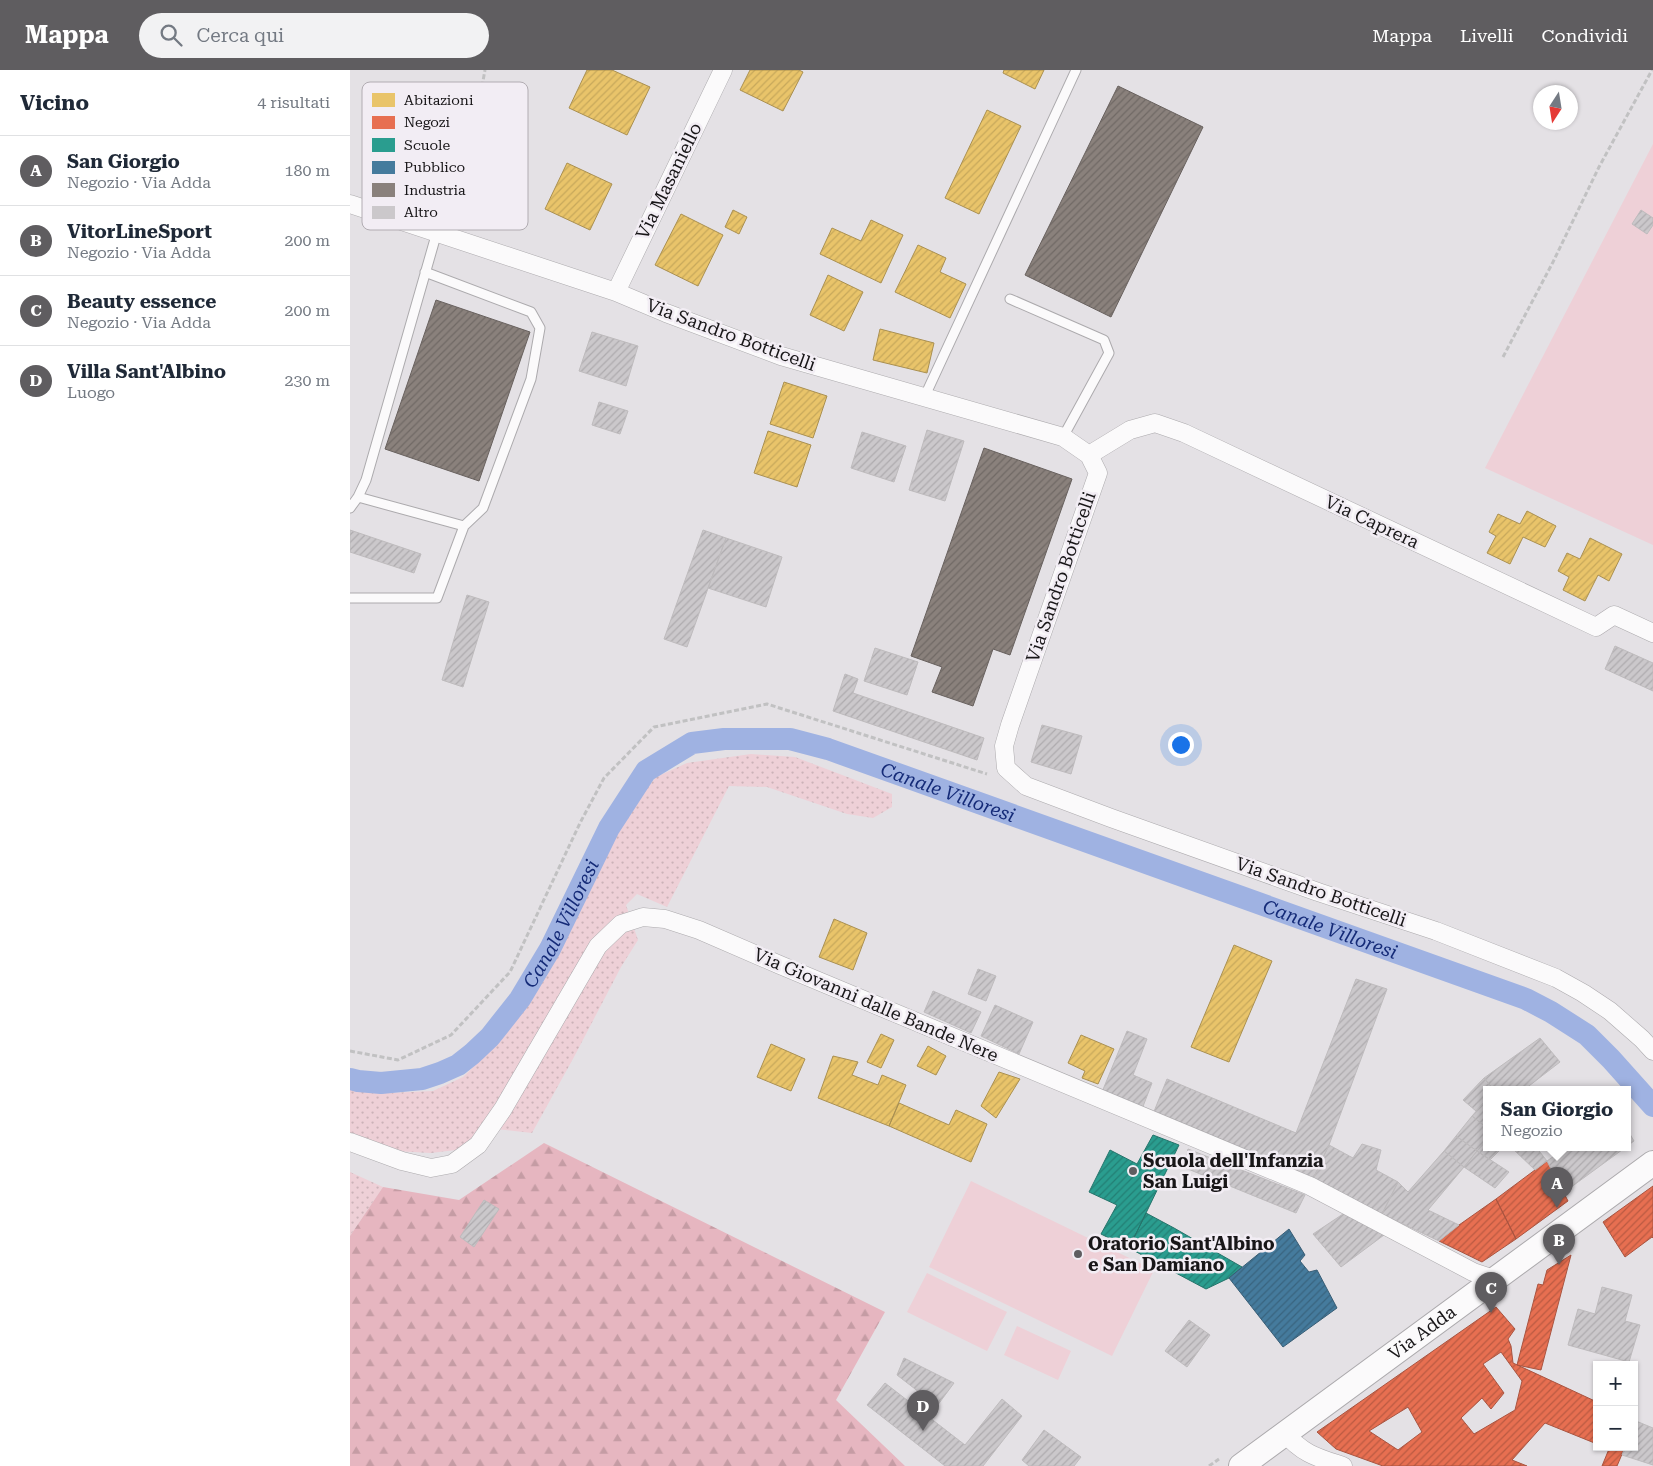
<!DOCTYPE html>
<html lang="it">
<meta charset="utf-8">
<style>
:root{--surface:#fff;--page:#f2f2f3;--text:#1f2937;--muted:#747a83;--line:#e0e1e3;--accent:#5f5d60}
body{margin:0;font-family:"Roboto Serif",serif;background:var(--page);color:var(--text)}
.controls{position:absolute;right:15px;bottom:15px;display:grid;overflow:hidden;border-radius:0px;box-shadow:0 1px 4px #0004}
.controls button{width:45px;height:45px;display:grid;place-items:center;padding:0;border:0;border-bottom:1px solid var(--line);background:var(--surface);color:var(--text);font:25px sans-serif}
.compass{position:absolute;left:1183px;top:15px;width:45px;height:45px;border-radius:50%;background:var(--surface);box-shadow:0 1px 4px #0004;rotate:192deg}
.you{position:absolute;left:830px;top:674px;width:18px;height:18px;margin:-12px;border:4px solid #fff;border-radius:50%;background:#1a73e8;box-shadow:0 0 0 8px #1a73e833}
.badge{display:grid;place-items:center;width:32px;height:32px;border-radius:50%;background:var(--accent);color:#fff;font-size:16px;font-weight:700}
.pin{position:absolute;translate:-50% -41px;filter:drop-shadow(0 1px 2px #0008)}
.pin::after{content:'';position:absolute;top:26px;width:18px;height:15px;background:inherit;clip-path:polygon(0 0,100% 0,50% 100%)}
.popup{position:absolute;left:1133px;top:1016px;width:148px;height:65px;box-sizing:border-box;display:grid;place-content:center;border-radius:0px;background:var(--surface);filter:drop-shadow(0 1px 4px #0005);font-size:16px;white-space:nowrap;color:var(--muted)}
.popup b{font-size:19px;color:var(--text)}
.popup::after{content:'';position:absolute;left:50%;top:100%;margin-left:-10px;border:10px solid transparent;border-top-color:var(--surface)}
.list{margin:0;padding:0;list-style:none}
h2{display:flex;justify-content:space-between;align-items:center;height:65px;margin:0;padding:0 20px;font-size:21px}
h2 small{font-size:16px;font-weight:400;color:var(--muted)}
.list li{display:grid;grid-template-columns:32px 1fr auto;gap:15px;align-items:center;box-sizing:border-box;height:70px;padding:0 20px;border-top:1px solid var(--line)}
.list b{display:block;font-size:19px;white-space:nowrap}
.list p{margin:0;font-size:16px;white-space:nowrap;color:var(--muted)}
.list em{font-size:16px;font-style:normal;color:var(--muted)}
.icon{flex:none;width:28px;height:28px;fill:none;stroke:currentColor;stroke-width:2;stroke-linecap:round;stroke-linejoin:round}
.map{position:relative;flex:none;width:1303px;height:1396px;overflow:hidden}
header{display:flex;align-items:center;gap:30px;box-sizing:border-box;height:70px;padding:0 25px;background:var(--accent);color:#fff}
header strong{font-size:24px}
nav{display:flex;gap:28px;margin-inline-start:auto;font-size:18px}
.search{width:350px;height:45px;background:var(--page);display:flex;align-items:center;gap:12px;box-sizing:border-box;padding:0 18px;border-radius:28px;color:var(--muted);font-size:19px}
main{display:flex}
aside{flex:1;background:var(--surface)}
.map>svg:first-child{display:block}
</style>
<header>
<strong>Mappa</strong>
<div class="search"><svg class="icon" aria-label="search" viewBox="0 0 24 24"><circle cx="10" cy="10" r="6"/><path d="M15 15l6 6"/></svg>Cerca qui</div>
<nav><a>Mappa</a><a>Livelli</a><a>Condividi</a></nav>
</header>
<main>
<aside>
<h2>Vicino<small>4 risultati</small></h2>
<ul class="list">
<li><span class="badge">A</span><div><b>San Giorgio</b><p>Negozio · Via Adda</p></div><em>180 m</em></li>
<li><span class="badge">B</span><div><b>VitorLineSport</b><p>Negozio · Via Adda</p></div><em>200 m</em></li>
<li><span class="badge">C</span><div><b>Beauty essence</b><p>Negozio · Via Adda</p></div><em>200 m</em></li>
<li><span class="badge">D</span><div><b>Villa Sant'Albino</b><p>Luogo</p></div><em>230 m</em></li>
</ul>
</aside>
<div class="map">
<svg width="1303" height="1396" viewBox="0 0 1303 1396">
<defs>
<pattern id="grass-dots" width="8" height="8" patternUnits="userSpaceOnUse" patternTransform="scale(1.25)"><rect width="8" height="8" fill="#eed0d7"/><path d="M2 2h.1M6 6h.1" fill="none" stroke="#cbb2b8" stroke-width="1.8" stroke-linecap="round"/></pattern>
<pattern id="forest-firs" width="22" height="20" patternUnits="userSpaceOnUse" patternTransform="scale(1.25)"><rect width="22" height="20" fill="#e6b6c0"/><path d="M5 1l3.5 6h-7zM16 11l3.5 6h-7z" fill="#c59ca4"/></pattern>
<pattern id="homes-hatch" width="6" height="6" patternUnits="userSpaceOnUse" patternTransform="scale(1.25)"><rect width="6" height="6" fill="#e9c46a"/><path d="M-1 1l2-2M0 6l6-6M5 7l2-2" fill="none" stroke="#c7a85b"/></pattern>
<pattern id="shops-hatch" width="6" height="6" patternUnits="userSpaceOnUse" patternTransform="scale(1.25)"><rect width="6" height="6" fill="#e76f51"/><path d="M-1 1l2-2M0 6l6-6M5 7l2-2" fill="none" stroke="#ba5a42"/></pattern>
<pattern id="schools-hatch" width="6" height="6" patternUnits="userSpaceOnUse" patternTransform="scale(1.25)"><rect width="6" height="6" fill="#2a9d8f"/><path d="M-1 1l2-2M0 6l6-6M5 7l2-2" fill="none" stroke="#237f74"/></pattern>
<pattern id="public-hatch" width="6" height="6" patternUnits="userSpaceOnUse" patternTransform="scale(1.25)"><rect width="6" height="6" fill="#457b9d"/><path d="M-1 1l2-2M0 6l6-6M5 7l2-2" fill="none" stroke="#39647f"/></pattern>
<pattern id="industry-hatch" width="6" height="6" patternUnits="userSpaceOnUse" patternTransform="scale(1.25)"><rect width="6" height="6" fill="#8a817c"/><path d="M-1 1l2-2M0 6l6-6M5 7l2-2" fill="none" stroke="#706965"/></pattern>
<pattern id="building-hatch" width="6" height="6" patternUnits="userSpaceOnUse" patternTransform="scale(1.25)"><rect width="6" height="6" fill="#cbc8cb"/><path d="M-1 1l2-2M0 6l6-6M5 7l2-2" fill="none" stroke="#aeabae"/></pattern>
</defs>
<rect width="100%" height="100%" fill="#e4e1e5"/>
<!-- grass -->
<path fill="url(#grass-dots)" d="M 401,684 L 445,687 L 542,724 L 542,737 L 523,748 L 497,744 L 417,717 L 379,716 L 317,837 L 287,824 L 276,835 L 288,870 L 271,897 L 224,987 L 182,1063 L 137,1058 L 114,1079 L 81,1083 L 45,1081 L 0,1064 L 0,1017 L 38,1023 L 83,1021 L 113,1007 L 148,973 L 173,938 L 282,736 L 306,707 L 337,693 Z
M 0,1102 L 33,1117 L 0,1166 Z"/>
<!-- forest -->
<path fill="url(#forest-firs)" d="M 194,1073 L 535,1242 L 486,1330 L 555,1396 L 0,1396 L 0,1166 L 33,1117 L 109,1130 Z"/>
<!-- green -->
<path fill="#eed0d7" d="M 1303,74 L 1303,475 L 1135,398 Z
M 621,1111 L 804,1200 L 762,1286 L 579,1197 Z
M 577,1203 L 657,1242 L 637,1281 L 557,1242 Z
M 667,1256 L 721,1281 L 708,1310 L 654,1285 Z"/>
<!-- homes -->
<path fill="url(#homes-hatch)" stroke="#aa9051" d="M 237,0 L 262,0 L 300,17 L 277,65 L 219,38 Z
M 400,0 L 449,0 L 453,2 L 433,41 L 390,20 Z
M 654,0 L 694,0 L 685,19 L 653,3 Z
M 637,40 L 671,56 L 629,144 L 595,128 Z
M 217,93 L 262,114 L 240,160 L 195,139 Z
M 383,140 L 397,147 L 389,164 L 375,157 Z
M 331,144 L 373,165 L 348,216 L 305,195 Z
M 521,150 L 553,165 L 531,213 L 470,184 L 482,158 L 511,171 Z
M 568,175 L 596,188 L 590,202 L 616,214 L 600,248 L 545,222 Z
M 478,205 L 513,222 L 494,261 L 460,245 Z
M 530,259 L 584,273 L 577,303 L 523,290 Z
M 434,312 L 477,326 L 463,368 L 420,354 Z
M 418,361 L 461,375 L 447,417 L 404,403 Z
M 1177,441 L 1206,456 L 1195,477 L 1173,467 L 1160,494 L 1137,483 L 1146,466 L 1139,462 L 1148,444 L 1170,454 Z
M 1240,468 L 1272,484 L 1259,511 L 1248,505 L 1235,531 L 1213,520 L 1219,507 L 1208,501 L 1217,483 L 1230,489 Z
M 484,849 L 517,863 L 503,900 L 469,887 Z
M 884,875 L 922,891 L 879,992 L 841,977 Z
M 531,964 L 544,970 L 531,998 L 517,992 Z
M 731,965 L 764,979 L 748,1014 L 732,1008 L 735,1001 L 718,993 Z
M 421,974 L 455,989 L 441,1021 L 407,1007 Z
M 578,976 L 596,986 L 586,1005 L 567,996 Z
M 483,986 L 508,992 L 502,1005 L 528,1015 L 532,1005 L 556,1015 L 539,1056 L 468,1028 Z
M 649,1002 L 670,1009 L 646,1048 L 631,1036 Z
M 549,1033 L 599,1055 L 606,1040 L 637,1054 L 621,1092 L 539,1056 Z"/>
<!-- shops -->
<path fill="url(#shops-hatch)" stroke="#a95440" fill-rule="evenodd" d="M 1197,1091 L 1218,1131 L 1166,1169 L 1146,1129 Z
M 1303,1116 L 1303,1168 L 1302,1167 L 1275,1187 L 1253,1152 Z
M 1146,1129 L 1166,1169 L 1132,1192 L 1089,1171 L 1109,1155 Z
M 1221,1185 L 1191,1300 L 1167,1295 L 1188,1214 L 1193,1215 L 1197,1200 Z
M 1146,1237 L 1165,1259 L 1158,1269 L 1161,1276 L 1163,1293 L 1247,1332 L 1247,1374 L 1195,1353 L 1162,1390 L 1177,1396 L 1033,1396 L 986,1379 L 967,1362 ZM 1151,1282 L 1172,1311 L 1165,1340 L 1124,1364 L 1111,1348 L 1132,1328 L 1141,1339 L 1154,1323 L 1133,1294 ZM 1058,1337 L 1072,1362 L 1048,1380 L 1019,1361 Z
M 1256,1377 L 1275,1377 L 1267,1396 L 1252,1396 L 1259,1379 Z"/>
<!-- schools -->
<path fill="url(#schools-hatch)" stroke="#25746b" d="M 803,1065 L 829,1075 L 779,1178 L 751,1164 L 767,1135 L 739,1122 L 760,1080 L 787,1094 Z
M 796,1143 L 824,1158 L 892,1197 L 879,1208 L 856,1219 L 779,1178 Z"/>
<!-- public -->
<path fill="url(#public-hatch)" stroke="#385d75" d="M 939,1159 L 955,1185 L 950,1191 L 959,1202 L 967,1200 L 987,1238 L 933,1277 L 879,1208 Z"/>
<!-- industry -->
<path fill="url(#industry-hatch)" stroke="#68615e" d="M 768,16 L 853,57 L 761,247 L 675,205 Z
M 86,230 L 180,262 L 129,411 L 35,379 Z
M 634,378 L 722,409 L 660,585 L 643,579 L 623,636 L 582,622 L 592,597 L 561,586 Z"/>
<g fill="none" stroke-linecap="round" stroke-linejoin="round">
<!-- canal -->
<path stroke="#9fb2e2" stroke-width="22" id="s1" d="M 0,1009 L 8,1011 L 31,1013 L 72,1009 L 90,1003 L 108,995 L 122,984 L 140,967 L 170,929 L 200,879 L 259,758 L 296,701 L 342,673 L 374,669 L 440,669 L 478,679 L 1176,929 L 1201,942 L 1237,965 L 1261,989 L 1303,1036"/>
</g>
<!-- building -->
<path fill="url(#building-hatch)" stroke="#bebbbd" d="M 1291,140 L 1303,148 L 1303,155 L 1297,164 L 1282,154 Z
M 242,262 L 288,276 L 276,316 L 229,301 Z
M 249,332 L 278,341 L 270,364 L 242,355 Z
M 577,360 L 614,371 L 595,431 L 559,420 Z
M 512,362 L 556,376 L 544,412 L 501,398 Z
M 0,460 L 71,484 L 64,503 L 0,482 Z
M 353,460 L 376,468 L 337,577 L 314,569 Z
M 376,468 L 432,487 L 416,537 L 358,518 Z
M 117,525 L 139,532 L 113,617 L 92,610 Z
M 1265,576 L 1303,593 L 1303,621 L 1255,599 Z
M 525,578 L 568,592 L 557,625 L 514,611 Z
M 495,604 L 508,609 L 503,623 L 634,668 L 627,690 L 483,641 Z
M 692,655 L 732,666 L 721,704 L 681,692 Z
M 628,899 L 646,906 L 636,931 L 618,924 Z
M 1006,909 L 1037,919 L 979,1075 L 962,1111 L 803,1044 L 817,1009 L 946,1063 Z
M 583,921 L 631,942 L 621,963 L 574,942 Z
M 645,935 L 683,952 L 669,984 L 631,966 Z
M 777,961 L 797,969 L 783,1005 L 802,1013 L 792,1039 L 752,1022 Z
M 1190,968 L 1210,992 L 1175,1019 L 1143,1019 L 1134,1008 Z
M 1134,1008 L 1143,1019 L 1137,1019 L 1137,1029 L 1126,1041 L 1113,1030 Z
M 1137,1029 L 1137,1058 L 1122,1046 Z
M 1122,1046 L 1137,1058 L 1137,1070 L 1127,1081 L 1106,1066 Z
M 1277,1059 L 1284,1071 L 1277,1076 Z
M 1106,1066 L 1127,1081 L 1114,1097 L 1094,1081 Z
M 1137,1070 L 1137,1077 L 1153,1077 L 1140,1090 L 1127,1081 Z
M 1012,1074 L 1031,1080 L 1026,1100 L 1048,1112 L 1032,1144 L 962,1111 L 979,1075 L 1003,1088 Z
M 1161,1077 L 1186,1077 L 1197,1091 L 1185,1100 Z
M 1217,1077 L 1276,1077 L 1213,1123 L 1197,1091 Z
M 838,1079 L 955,1125 L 946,1143 L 833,1097 Z
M 1094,1081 L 1114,1097 L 1078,1140 L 1109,1155 L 1089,1171 L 1032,1144 L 1048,1112 L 1058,1122 Z
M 1127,1081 L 1159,1102 L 1145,1118 L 1114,1097 Z
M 134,1130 L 149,1139 L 124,1177 L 110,1167 Z
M 996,1142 L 1034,1165 L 991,1197 L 963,1164 Z
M 1252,1217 L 1282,1225 L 1275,1251 L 1290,1255 L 1279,1292 L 1218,1275 L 1228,1239 L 1245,1244 Z
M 839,1250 L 860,1265 L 837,1297 L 815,1281 Z
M 554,1288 L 604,1313 L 587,1336 L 547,1305 Z
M 535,1313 L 615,1375 L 652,1329 L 672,1346 L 633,1396 L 595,1396 L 517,1335 Z
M 1286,1351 L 1303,1358 L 1303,1395 L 1272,1385 L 1275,1377 L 1284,1377 L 1284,1355 Z
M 694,1360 L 731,1387 L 724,1396 L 679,1396 L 672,1390 Z"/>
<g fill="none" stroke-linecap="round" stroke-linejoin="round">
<defs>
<path id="service" d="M 660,229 L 754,270 L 759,283 L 713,367
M 574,328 L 726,0
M 8,427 L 114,456 L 133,438 L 181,309 L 190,258 L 181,242 L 75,202
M 0,438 L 8,427 L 16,410 L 87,162
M 0,528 L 87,528 L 114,456"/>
<path id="minor" d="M 0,134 L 266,222 L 316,243 L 431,286 L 713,367 L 739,385 L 748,403 L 660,655 L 654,676 L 656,698 L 676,716 L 761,748 L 968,822 L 1086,861 L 1206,908 L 1233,923 L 1260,941 L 1292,969 L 1303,981
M 266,222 L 373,0
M 739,385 L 780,360 L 805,353 L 834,363 L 1246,557 L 1264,545 L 1303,563
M 0,1072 L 52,1091 L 81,1098 L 102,1094 L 128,1075 L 153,1039 L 248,876 L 271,854 L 293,847 L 315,849 L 349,860 L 430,895 L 960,1116 L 1123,1202 L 1144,1209
M 935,1363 C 952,1384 969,1388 993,1396"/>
<g id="secondary">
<path id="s2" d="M 891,1396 L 1303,1093"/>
</g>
</defs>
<!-- service casing -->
<use href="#service" stroke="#acaaad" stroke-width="11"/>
<!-- minor casing -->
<use href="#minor" stroke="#acaaad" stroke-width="19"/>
<!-- secondary casing -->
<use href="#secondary" stroke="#acaaad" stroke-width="26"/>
<!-- path -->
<path stroke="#c1c1c2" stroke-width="3" stroke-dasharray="5 2.5" stroke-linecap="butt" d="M 102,148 L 116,104 L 135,0
M 1153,287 L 1203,192 L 1249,97 L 1302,0
M 0,981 L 48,990 L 101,965 L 160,902 L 230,753 L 254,708 L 304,657 L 417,634 L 637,704
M 859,1396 L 869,1389"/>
<!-- service -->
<use href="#service" stroke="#fbfafb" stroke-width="9"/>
<!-- minor -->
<use href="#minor" stroke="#fbfafb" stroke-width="18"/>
<!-- secondary -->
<use href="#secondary" stroke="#fbfafb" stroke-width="24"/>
</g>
<!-- markers -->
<g fill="#5f5d60" stroke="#f2edf4" stroke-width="2">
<circle cx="783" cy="1101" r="5"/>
<circle cx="728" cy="1184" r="5"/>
</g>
<g text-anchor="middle" stroke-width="5" stroke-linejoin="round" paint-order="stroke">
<!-- street labels -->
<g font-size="18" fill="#181618" stroke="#f2edf4">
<text transform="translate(319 111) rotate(-64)" y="6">Via Masaniello</text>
<text transform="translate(381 265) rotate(20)" y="6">Via Sandro Botticelli</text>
<text transform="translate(1022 452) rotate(25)" y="6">Via Caprera</text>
<text transform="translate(711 507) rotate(-71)" y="6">Via Sandro Botticelli</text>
<text transform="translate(971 822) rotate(19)" y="6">Via Sandro Botticelli</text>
<text transform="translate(526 935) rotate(23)" y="6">Via Giovanni dalle Bande Nere</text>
<text dy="6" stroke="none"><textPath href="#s2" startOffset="225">Via Adda</textPath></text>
</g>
<!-- poi labels -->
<g font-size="18" font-weight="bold" fill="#181618" stroke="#f2edf4" text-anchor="start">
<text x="793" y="1097">Scuola dell'Infanzia<tspan x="793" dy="21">San Luigi</tspan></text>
<text x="738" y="1180">Oratorio Sant'Albino<tspan x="738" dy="21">e San Damiano</tspan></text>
</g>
<!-- water labels -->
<g font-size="19" font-style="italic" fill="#152b78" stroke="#f2edf4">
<text dy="7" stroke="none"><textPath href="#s1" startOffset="782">Canale Villoresi</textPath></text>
<text dy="7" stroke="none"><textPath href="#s1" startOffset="288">Canale Villoresi</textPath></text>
<text dy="7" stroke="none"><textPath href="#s1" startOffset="1188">Canale Villoresi</textPath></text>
</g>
</g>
<!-- legend -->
<rect x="12" y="12" width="166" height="148" rx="8" fill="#f2edf4" stroke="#b1acb2" stroke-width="1"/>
<rect x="22" y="23" width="23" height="14" fill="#e9c46a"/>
<rect x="22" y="46" width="23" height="13" fill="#e76f51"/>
<rect x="22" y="68" width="23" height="14" fill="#2a9d8f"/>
<rect x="22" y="91" width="23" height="13" fill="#457b9d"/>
<rect x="22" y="113" width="23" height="14" fill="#8a817c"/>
<rect x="22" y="136" width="23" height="13" fill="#cbc8cb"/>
<g font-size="14" fill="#181618">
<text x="54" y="35">Abitazioni</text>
<text x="54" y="57">Negozi</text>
<text x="54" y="80">Scuole</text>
<text x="54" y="102">Pubblico</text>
<text x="54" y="125">Industria</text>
<text x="54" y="147">Altro</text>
</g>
</svg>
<div class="controls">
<button>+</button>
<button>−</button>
</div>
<svg class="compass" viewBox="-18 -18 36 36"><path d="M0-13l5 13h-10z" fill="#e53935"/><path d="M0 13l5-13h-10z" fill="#747a83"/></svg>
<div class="you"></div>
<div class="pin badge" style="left:1207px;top:1138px">A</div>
<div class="popup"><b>San Giorgio</b>Negozio</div>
<div class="pin badge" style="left:1209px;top:1195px">B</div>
<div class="pin badge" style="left:1141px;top:1243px">C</div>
<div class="pin badge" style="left:573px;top:1361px">D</div>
</div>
</main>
